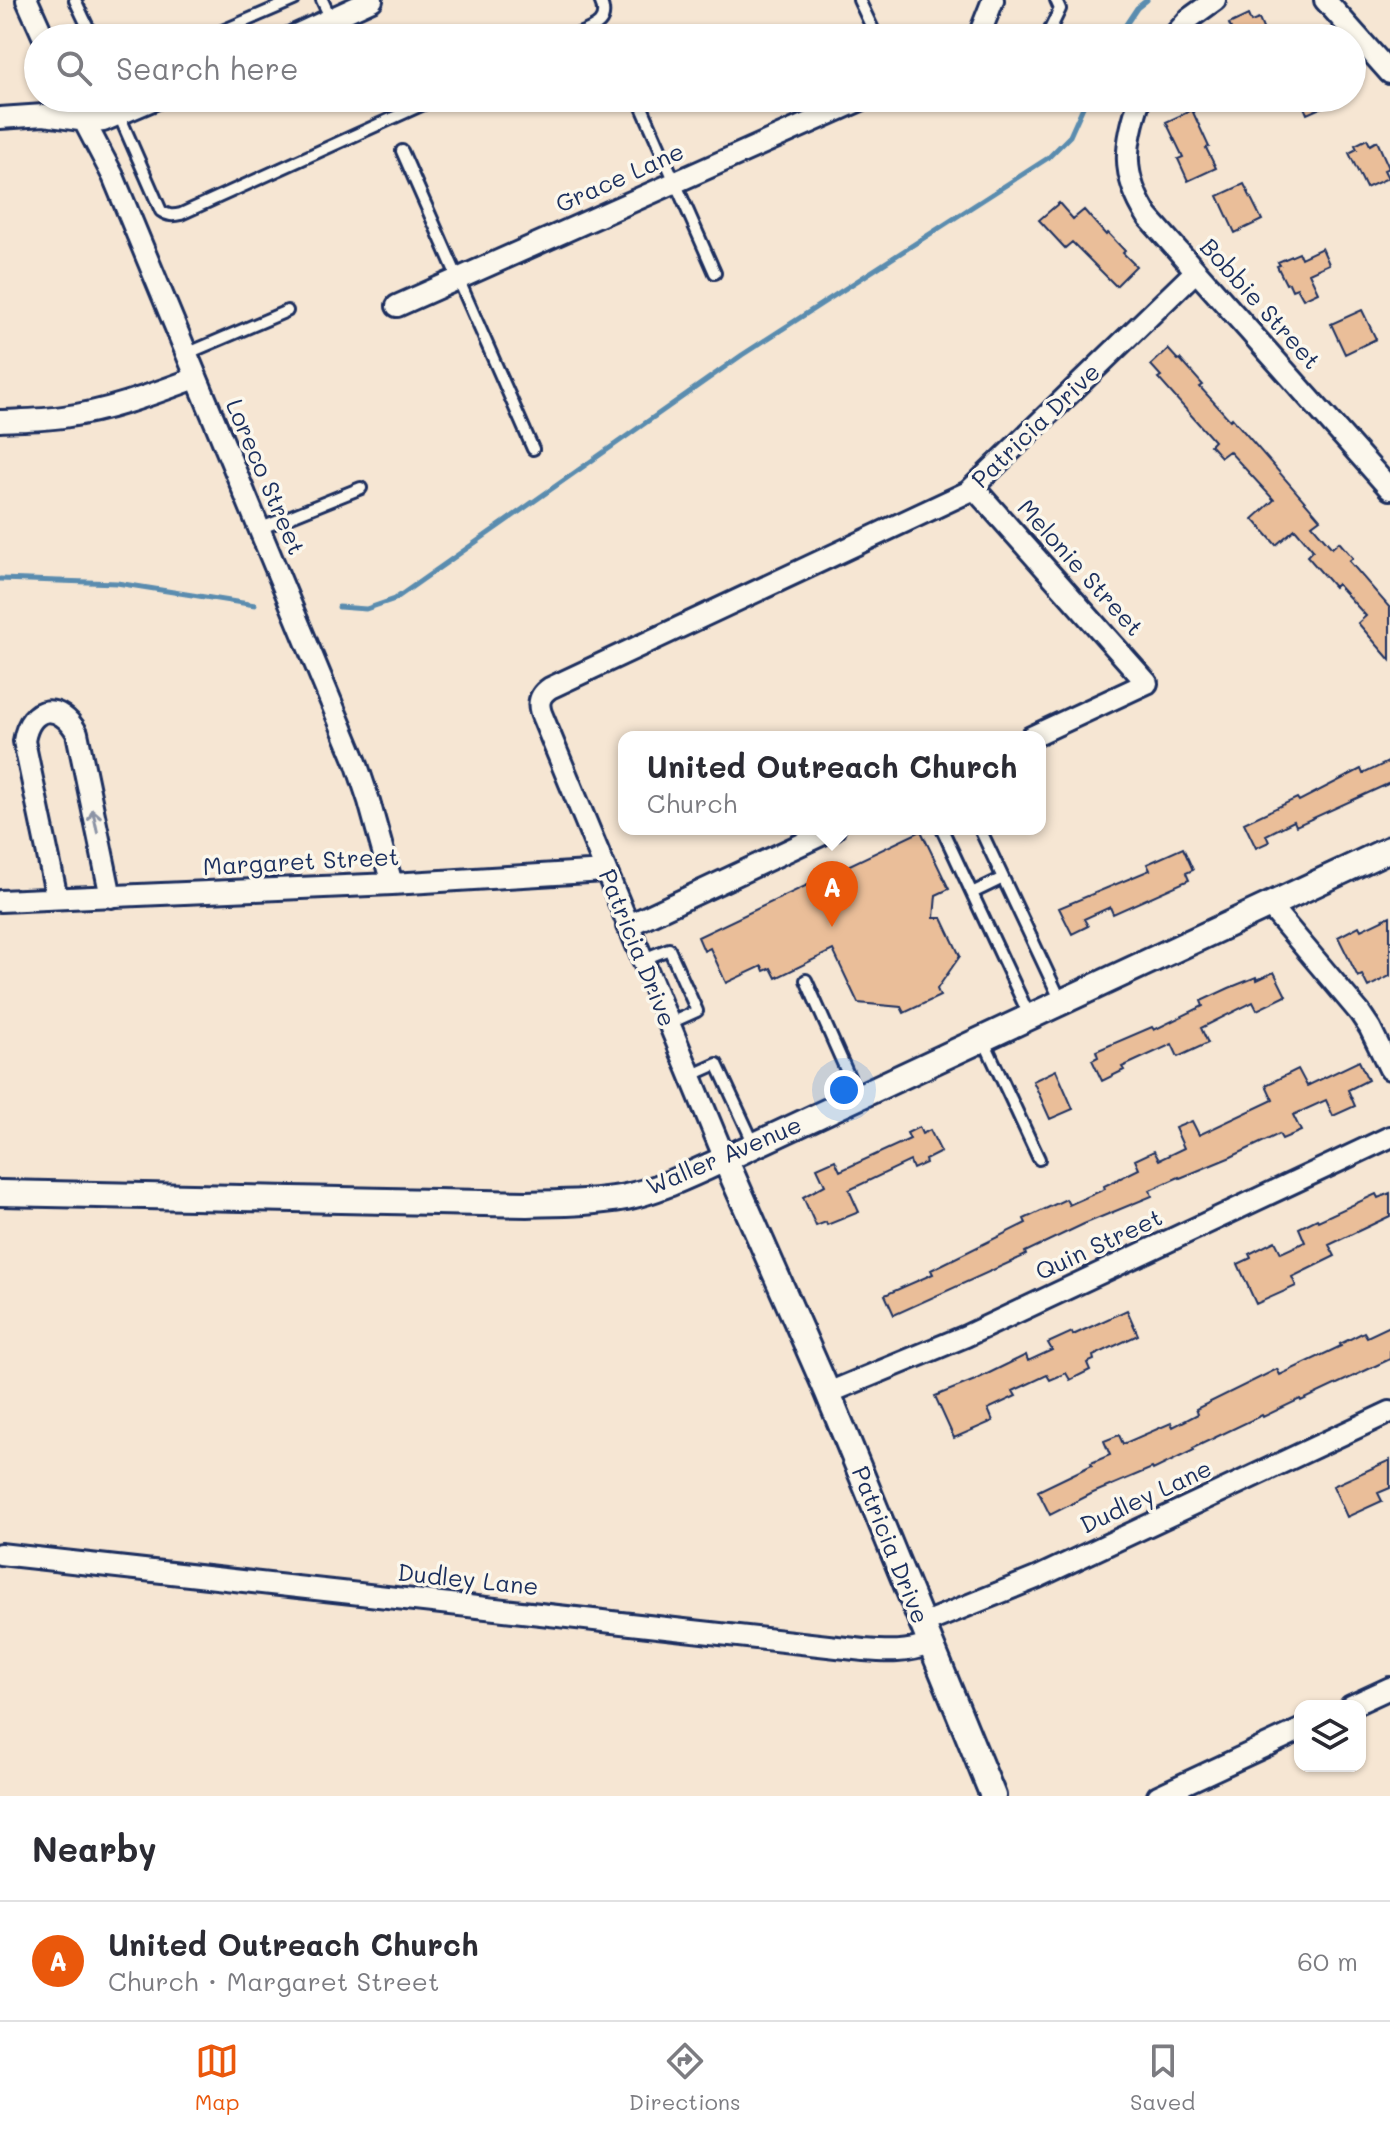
<!DOCTYPE html>
<meta charset="utf-8">
<style>
:root{--surface:#fff;--page:#f7f7f7;--text:#2b2b33;--muted:#7c7c81;--line:#e1e1e2;--accent:#ea580c}
body{margin:0;font-family:Mali,sans-serif;background:var(--page);color:var(--text)}
.controls{position:absolute;right:24px;bottom:24px;display:grid;overflow:hidden;border-radius:16px;box-shadow:0 2px 6px #0004}
.controls button{width:72px;height:72px;display:grid;place-items:center;padding:0;border:0;border-bottom:2px solid var(--line);background:var(--surface);color:var(--text);font:40px sans-serif}
.you{position:absolute;left:844px;top:1090px;width:28px;height:28px;margin:-20px;border:6px solid #fff;border-radius:50%;background:#1a73e8;box-shadow:0 0 0 12px #1a73e833}
.badge{display:grid;place-items:center;width:52px;height:52px;border-radius:50%;background:var(--accent);color:#fff;font-size:26px;font-weight:700}
.pin{position:absolute;translate:-50% -66px;filter:drop-shadow(0 2px 4px #0008)}
.pin::after{content:'';position:absolute;top:42px;width:28px;height:24px;background:inherit;clip-path:polygon(0 0,100% 0,50% 100%)}
.popup{position:absolute;left:618px;top:731px;width:428px;height:104px;box-sizing:border-box;display:grid;place-content:center;border-radius:16px;background:var(--surface);filter:drop-shadow(0 2px 6px #0005);font-size:26px;white-space:nowrap;color:var(--muted)}
.popup b{font-size:30px;color:var(--text)}
.popup::after{content:'';position:absolute;left:50%;top:100%;margin-left:-16px;border:16px solid transparent;border-top-color:var(--surface)}
.list{margin:0;padding:0;list-style:none}
h2{display:flex;justify-content:space-between;align-items:center;height:104px;margin:0;padding:0 32px;font-size:34px}
h2 small{font-size:26px;font-weight:400;color:var(--muted)}
.list li{display:grid;grid-template-columns:52px 1fr auto;gap:24px;align-items:center;box-sizing:border-box;height:120px;padding:0 32px;border-top:2px solid var(--line)}
.list b{display:block;font-size:30px;white-space:nowrap}
.list p{margin:0;font-size:26px;white-space:nowrap;color:var(--muted)}
.list em{font-size:26px;font-style:normal;color:var(--muted)}
.icon{flex:none;width:44px;height:44px;fill:none;stroke:currentColor;stroke-width:2;stroke-linecap:round;stroke-linejoin:round}
.map{position:relative;flex:none;width:1390px;height:1796px;overflow:hidden}
.search{position:absolute;background:var(--surface);box-shadow:0 2px 6px #0004;left:24px;right:24px;top:24px;height:88px;display:flex;align-items:center;gap:20px;box-sizing:border-box;padding:0 28px;border-radius:44px;color:var(--muted);font-size:30px}
.sheet{height:224px;background:var(--surface)}
nav{display:flex;justify-content:space-around;align-items:center;box-sizing:border-box;height:112px;border-top:2px solid var(--line);background:var(--surface);font-size:22px;color:var(--muted)}
nav a{display:grid;justify-items:center;gap:4px}
nav .on{color:var(--accent)}
.map>svg:first-child{display:block}
</style>
<div class="map">
<svg width="1390" height="1796" viewBox="0 0 1390 1796">
<rect width="100%" height="100%" fill="#f6e6d3"/>
<filter id="ink" filterUnits="userSpaceOnUse"><feTurbulence type="fractalNoise" baseFrequency=".0125" numOctaves="2"/><feDisplacementMap in="SourceGraphic" scale="16" xChannelSelector="R" yChannelSelector="G"/><feConvolveMatrix kernelMatrix="1 2 1 2 8 2 1 2 1" color-interpolation-filters="sRGB"/></filter>
<g filter="url(#ink)">
<g fill="none" stroke-linecap="round" stroke-linejoin="round">
<!-- stream -->
<path stroke="#5a8caf" stroke-width="5" d="M 1117,38 L 1137,8 L 1147,0
M 0,579 L 117,583 L 255,605
M 339,607 L 366,609 L 395,599 L 742,355 L 1048,158 L 1070,136 L 1087,98"/>
</g>
<!-- building -->
<path fill="#eabe99" stroke="#1b2f5e" stroke-width="2" d="M 1248,15 L 1251,22 L 1259,19 L 1267,38 L 1235,38 L 1229,24 Z
M 1300,98 L 1343,98 L 1307,114 Z
M 1192,110 L 1209,147 L 1206,148 L 1216,168 L 1188,181 L 1178,159 L 1183,157 L 1166,122 Z
M 1367,139 L 1370,145 L 1377,141 L 1389,168 L 1384,170 L 1388,178 L 1366,188 L 1349,153 L 1357,149 L 1355,145 Z
M 1244,184 L 1262,220 L 1235,233 L 1218,196 Z
M 1059,203 L 1073,219 L 1084,210 L 1106,235 L 1108,233 L 1125,251 L 1123,253 L 1136,266 L 1116,286 L 1072,242 L 1065,248 L 1039,220 Z
M 1322,248 L 1329,264 L 1309,273 L 1318,292 L 1303,299 L 1297,288 L 1292,290 L 1289,283 L 1286,284 L 1277,266 L 1280,265 L 1278,262 L 1299,253 L 1301,258 Z
M 1362,310 L 1376,339 L 1345,354 L 1331,324 Z
M 1168,349 L 1178,360 L 1180,359 L 1203,385 L 1200,387 L 1230,420 L 1232,418 L 1320,519 L 1312,525 L 1332,548 L 1339,542 L 1353,558 L 1349,561 L 1390,608 L 1390,660 L 1358,623 L 1366,616 L 1337,584 L 1334,587 L 1307,556 L 1313,550 L 1295,529 L 1276,545 L 1253,519 L 1274,500 L 1229,451 L 1221,457 L 1210,445 L 1214,441 L 1158,378 L 1161,376 L 1151,365 Z
M 1390,761 L 1390,783 L 1296,826 L 1294,821 L 1266,835 L 1269,842 L 1256,848 L 1244,823 L 1297,798 L 1299,801 L 1361,769 L 1363,774 Z
M 921,831 L 949,889 L 936,895 L 934,918 L 942,918 L 960,956 L 937,989 L 940,996 L 904,1013 L 901,1007 L 858,1003 L 833,950 L 776,978 L 771,968 L 764,971 L 762,966 L 726,983 L 710,948 L 704,951 L 698,937 Z
M 1183,848 L 1193,870 L 1186,873 L 1189,880 L 1113,914 L 1110,907 L 1084,919 L 1088,926 L 1072,934 L 1059,908 L 1150,870 L 1147,864 Z
M 1390,916 L 1390,976 L 1368,987 L 1362,975 L 1358,977 L 1338,937 L 1359,926 L 1361,930 Z
M 1274,972 L 1286,996 L 1257,1010 L 1253,1002 L 1201,1028 L 1208,1043 L 1178,1057 L 1172,1044 L 1122,1067 L 1124,1070 L 1102,1081 L 1092,1060 L 1098,1057 L 1096,1051 L 1152,1027 L 1154,1030 L 1203,1006 L 1201,1001 L 1229,988 L 1256,977 L 1257,980 Z
M 1359,1061 L 1368,1080 L 1348,1090 L 1355,1106 L 1333,1116 L 1326,1100 L 1293,1115 L 1301,1131 L 1282,1139 L 1279,1134 L 1231,1157 L 1180,1178 L 1179,1177 L 1150,1190 L 1152,1196 L 1084,1224 L 1025,1252 L 1026,1255 L 894,1315 L 885,1295 L 933,1274 L 931,1270 L 1026,1223 L 1024,1219 L 1066,1199 L 1069,1205 L 1105,1189 L 1104,1186 L 1139,1169 L 1135,1160 L 1154,1151 L 1159,1160 L 1184,1148 L 1175,1128 L 1192,1121 L 1199,1135 L 1273,1100 L 1266,1085 L 1298,1069 L 1307,1086 Z
M 1056,1070 L 1073,1109 L 1050,1119 L 1033,1081 Z
M 919,1127 L 922,1134 L 930,1130 L 941,1152 L 925,1160 L 926,1163 L 913,1169 L 910,1161 L 849,1190 L 859,1212 L 827,1225 L 826,1222 L 816,1226 L 803,1197 L 825,1185 L 817,1168 L 835,1160 L 840,1171 L 910,1139 L 907,1133 Z
M 1390,1193 L 1390,1216 L 1329,1245 L 1335,1256 L 1292,1277 L 1296,1286 L 1256,1304 L 1238,1264 L 1251,1258 L 1249,1254 L 1275,1241 L 1281,1253 L 1305,1242 L 1299,1228 L 1317,1219 L 1318,1221 L 1376,1194 L 1378,1198 Z
M 1127,1310 L 1138,1335 L 1093,1356 L 1094,1360 L 1087,1363 L 1090,1370 L 1070,1380 L 1066,1373 L 1050,1380 L 1047,1375 L 1013,1391 L 1016,1396 L 988,1409 L 993,1421 L 954,1438 L 935,1396 L 975,1380 L 1026,1355 L 1028,1361 L 1052,1350 L 1048,1343 L 1072,1332 L 1073,1335 Z
M 1390,1326 L 1390,1359 L 1301,1401 L 1300,1399 L 1263,1417 L 1262,1415 L 1193,1448 L 1194,1450 L 1153,1470 L 1152,1468 L 1093,1493 L 1050,1515 L 1038,1491 L 1092,1465 L 1091,1463 L 1110,1455 L 1104,1441 L 1119,1435 L 1123,1444 L 1171,1423 L 1173,1427 L 1198,1414 L 1196,1409 L 1277,1369 L 1280,1375 L 1341,1346 L 1340,1344 L 1364,1332 L 1367,1337 Z
M 1390,1460 L 1390,1488 L 1378,1493 L 1382,1501 L 1347,1517 L 1333,1486 Z"/>
<g fill="none" stroke-linecap="round" stroke-linejoin="round">
<defs>
<path id="service" d="M 75,0 L 93,38
M 322,0 L 331,19
M 859,0 L 877,38
M 206,38 L 294,0
M 569,38 C 589,29 612,26 600,0
M 1046,38 L 1060,9 L 1056,0
M 117,98 L 119,115 L 161,211 C 168,216 173,216 181,214 L 437,98
M 638,98 L 715,273
M 402,151 L 533,449
M 186,354 L 287,311
M 259,529 L 361,488
M 942,829 L 1029,1015
M 980,829 L 1061,1001
M 972,893 L 1003,878
M 641,960 L 669,949 L 697,1011 L 668,1024
M 806,980 L 858,1097
M 983,1039 L 1039,1159
M 690,1076 L 717,1064 L 754,1144"/>
<path id="minor" d="M 27,0 L 44,38
M 1325,0 L 1390,73
M 289,38 L 372,0
M 978,38 L 993,0
M 1172,38 L 1190,18 L 1215,0
M 72,98 L 113,176 L 356,762 L 369,801 L 392,884
M 1140,98 C 1125,145 1120,174 1148,217 L 1390,489
M 0,118 L 44,115 L 94,122 L 103,121 L 157,98
M 397,306 L 865,98
M 0,421 C 21,420 42,420 63,417 C 109,411 153,394 196,378
M 974,488 L 1147,683 L 1031,737
M 57,898 L 24,741 C 30,704 60,702 77,733 L 111,897
M 0,901 L 392,884 L 605,871
M 1270,906 L 1360,1013 L 1370,1028 L 1390,1069
M 627,926 L 834,829
M 725,1159 L 543,718 C 537,705 538,696 550,688 L 968,492 L 1196,271
M 828,1393 L 966,1336 L 1390,1137
M 0,1554 L 864,1650 C 888,1652 907,1653 930,1644
M 922,1624 L 1036,1578 L 1390,1412
M 1351,1706 L 1390,1688
M 1158,1796 L 1300,1730"/>
<path id="tertiary" d="M 725,1159 L 828,1393 L 993,1796
M 0,1193 L 527,1204 C 560,1203 593,1203 626,1197 C 660,1190 693,1173 725,1159 L 1390,849"/>
</defs>
<!-- service casing -->
<use href="#service" stroke="#1b2f5e" stroke-width="16"/>
<!-- minor casing -->
<use href="#minor" stroke="#1b2f5e" stroke-width="26"/>
<!-- tertiary casing -->
<use href="#tertiary" stroke="#1b2f5e" stroke-width="30"/>
<!-- service -->
<use href="#service" stroke="#fbf7ec" stroke-width="10"/>
<!-- minor -->
<use href="#minor" stroke="#fbf7ec" stroke-width="20"/>
<!-- tertiary -->
<use href="#tertiary" stroke="#fbf7ec" stroke-width="24"/>
</g>
<!-- one-way arrows -->
<defs><path id="oneway-shaft" d="M-6 0H5M1.5-3L5.5 0L1.5 3" fill="none" stroke-width="1.6" stroke-linecap="round" stroke-linejoin="round" transform="scale(2)"/></defs>
<use stroke="#8b93a5" href="#oneway-shaft" transform="translate(95 821) rotate(-102)"/>
</g>
<g text-anchor="middle" stroke-width="7" stroke-linejoin="round" paint-order="stroke">
<!-- street labels -->
<g font-size="24" fill="#1b2f5e" stroke="#fbf7ec">
<text transform="translate(620 178) rotate(-24)" y="8">Grace Lane</text>
<text transform="translate(1260 304) rotate(48)" y="8">Bobbie Street</text>
<text transform="translate(1036 426) rotate(-44)" y="8">Patricia Drive</text>
<text transform="translate(265 477) rotate(67)" y="8">Loreco Street</text>
<text transform="translate(1080 568) rotate(48)" y="8">Melonie Street</text>
<text transform="translate(301 862) rotate(-3)" y="8">Margaret Street</text>
<text transform="translate(637 948) rotate(68)" y="8">Patricia Drive</text>
<text transform="translate(724 1156) rotate(-23)" y="8">Waller Avenue</text>
<text transform="translate(1099 1245) rotate(-25)" y="8">Quin Street</text>
<text transform="translate(1146 1497) rotate(-25)" y="8">Dudley Lane</text>
<text transform="translate(890 1545) rotate(68)" y="8">Patricia Drive</text>
<text transform="translate(468 1580) rotate(6)" y="8">Dudley Lane</text>
</g>
</g>
</svg>
<div class="controls">
<button><svg class="icon" aria-label="layers" viewBox="0 0 24 24"><path d="M12 4l9 5-9 5-9-5zM3 14l9 5 9-5"/></svg></button>
</div>
<div class="you"></div>
<div class="pin badge" style="left:832px;top:927px">A</div>
<div class="popup"><b>United Outreach Church</b>Church</div>
<div class="search"><svg class="icon" aria-label="search" viewBox="0 0 24 24"><circle cx="10" cy="10" r="6"/><path d="M15 15l6 6"/></svg>Search here</div>
</div>
<section class="sheet">
<h2>Nearby<small></small></h2>
<ul class="list">
<li><span class="badge">A</span><div><b>United Outreach Church</b><p>Church · Margaret Street</p></div><em>60 m</em></li>
</ul>
</section>
<nav>
<a class="on"><svg class="icon" aria-label="map" viewBox="0 0 24 24"><path d="M3 6l6-2 6 2 6-2v14l-6 2-6-2-6 2zM9 4v14M15 6v14"/></svg>Map</a>
<a><svg class="icon" aria-label="directions" viewBox="0 0 24 24"><path d="M12 3l9 9-9 9-9-9zM9 14v-3h6M13 9l2 2-2 2"/></svg>Directions</a>
<a><svg class="icon" aria-label="saved" viewBox="0 0 24 24"><path d="M7 4h10v16l-5-4-5 4z"/></svg>Saved</a>
</nav>
